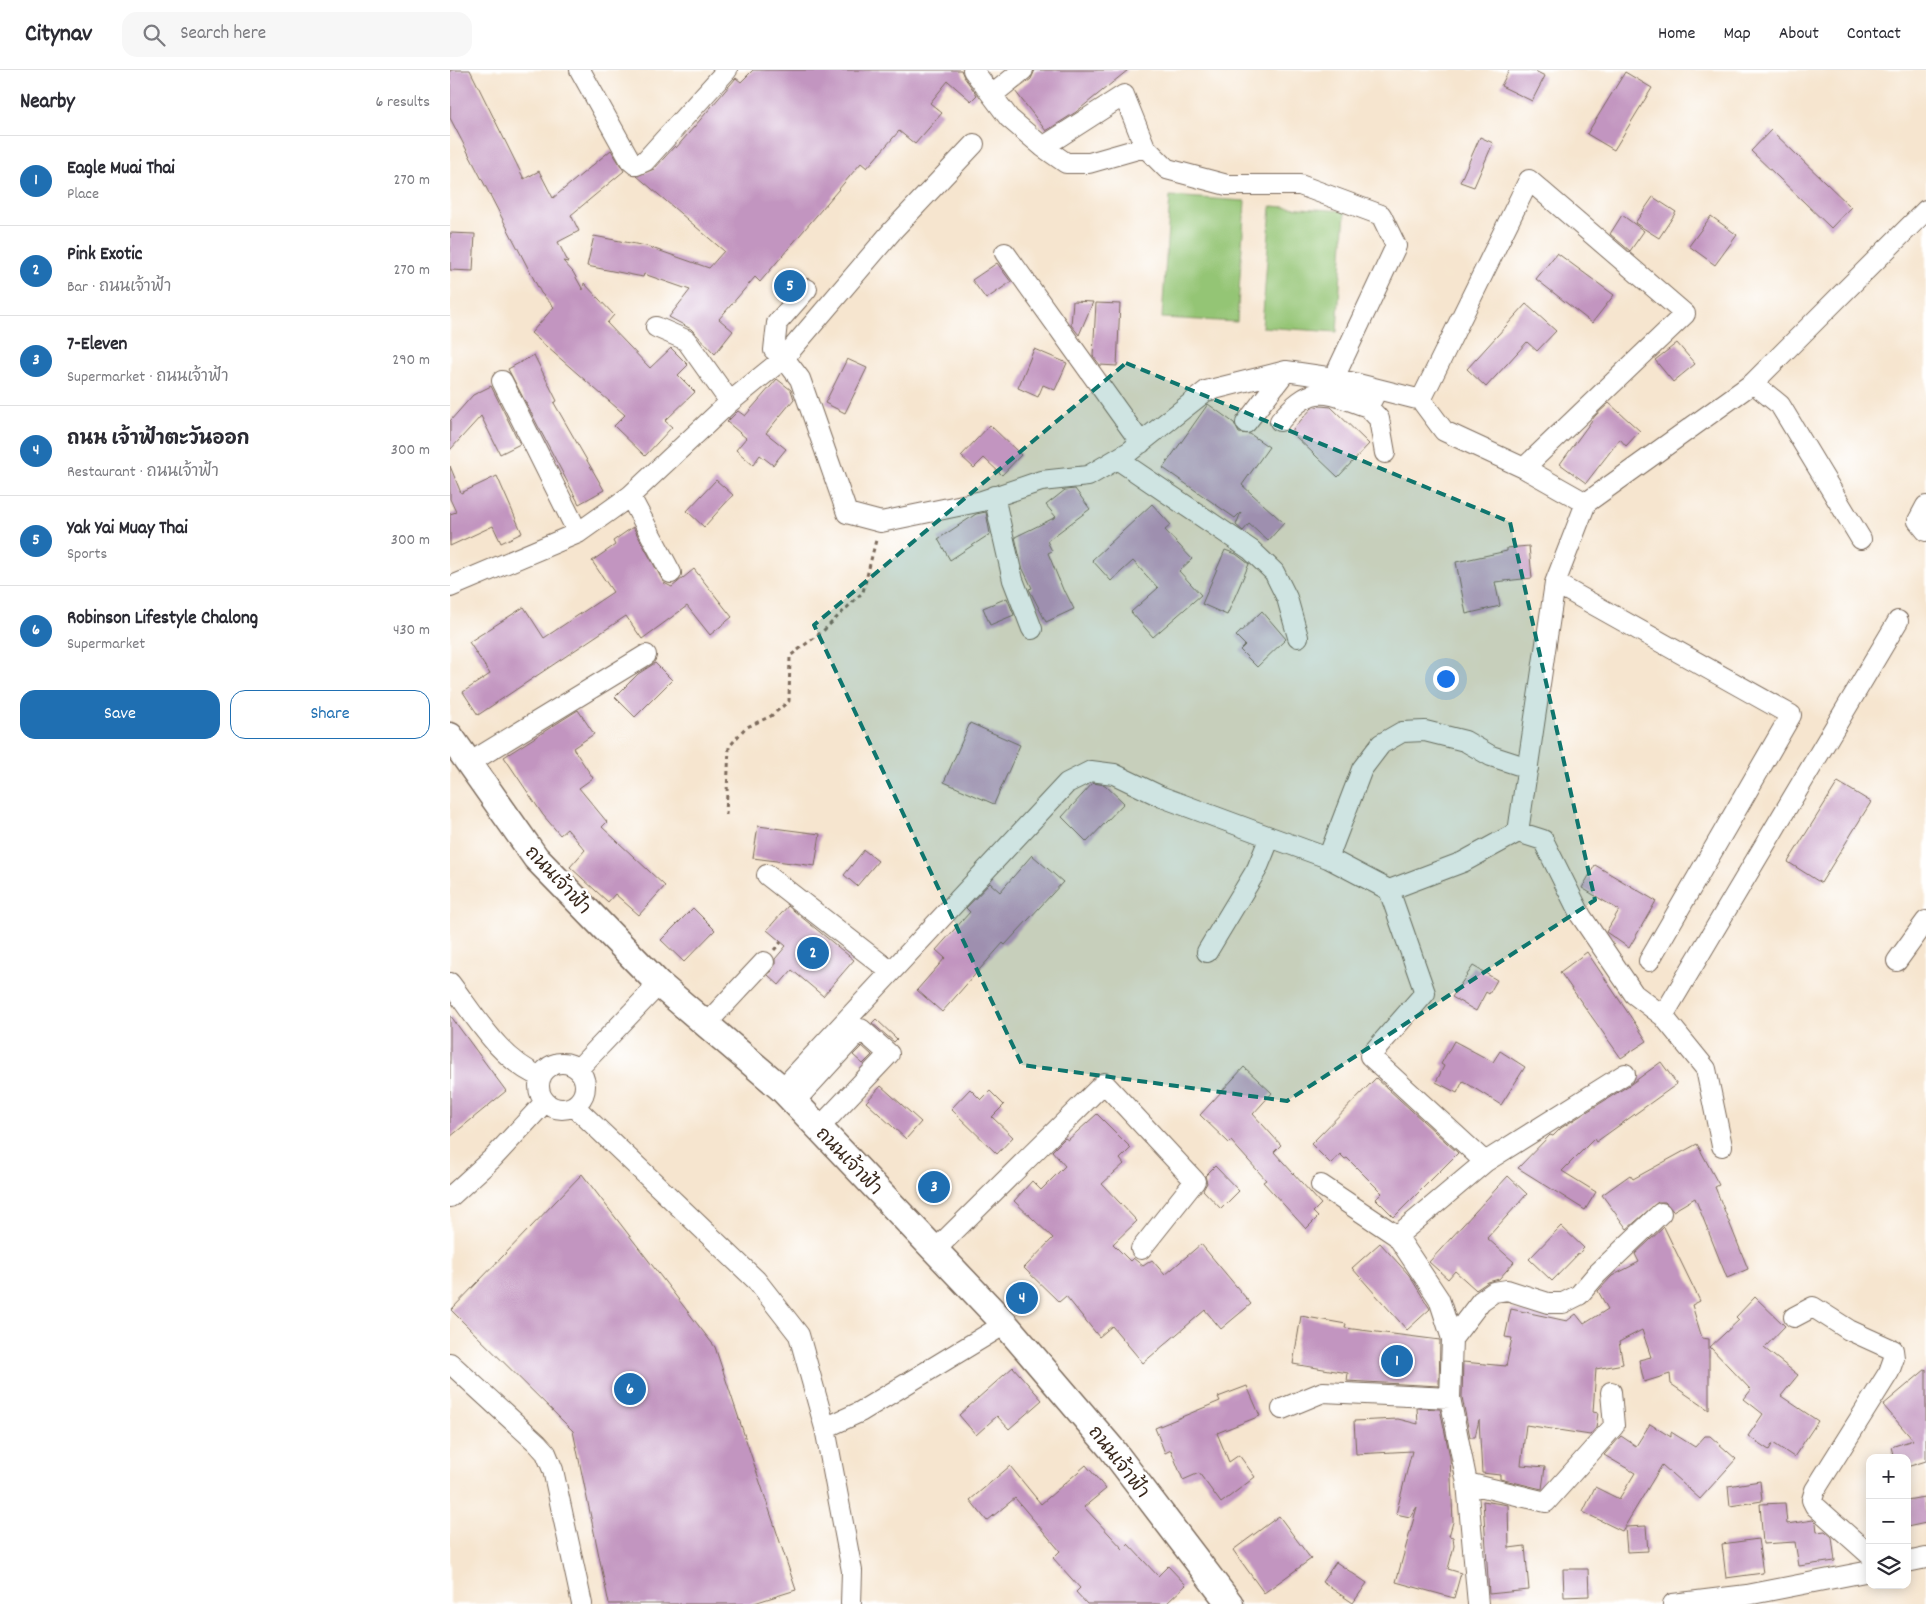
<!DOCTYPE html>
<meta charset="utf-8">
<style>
:root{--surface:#fff;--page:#f7f7f7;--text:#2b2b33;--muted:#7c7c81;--line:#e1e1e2;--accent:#1f6fb2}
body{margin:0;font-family:Dekko,"Playpen Sans Thai",sans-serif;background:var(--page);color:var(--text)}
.controls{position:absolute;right:15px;bottom:15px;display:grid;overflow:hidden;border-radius:10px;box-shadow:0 2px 12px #0003}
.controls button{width:45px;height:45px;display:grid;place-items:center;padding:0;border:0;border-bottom:1px solid var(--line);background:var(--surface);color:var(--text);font:25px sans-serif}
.you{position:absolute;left:995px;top:608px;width:18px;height:18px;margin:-12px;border:4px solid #fff;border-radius:50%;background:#1a73e8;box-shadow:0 0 0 8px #1a73e833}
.badge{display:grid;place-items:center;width:32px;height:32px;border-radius:50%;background:var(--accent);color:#fff;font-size:16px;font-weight:700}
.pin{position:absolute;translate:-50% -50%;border:2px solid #fff;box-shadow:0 1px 5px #0006}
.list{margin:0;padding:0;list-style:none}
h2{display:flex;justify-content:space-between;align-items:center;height:65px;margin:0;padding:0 20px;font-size:21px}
h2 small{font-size:16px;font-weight:400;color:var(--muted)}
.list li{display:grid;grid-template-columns:32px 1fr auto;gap:15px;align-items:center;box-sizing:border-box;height:90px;padding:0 20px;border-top:1px solid var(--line)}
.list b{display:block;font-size:19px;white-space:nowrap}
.list p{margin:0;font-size:16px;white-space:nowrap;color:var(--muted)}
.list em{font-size:16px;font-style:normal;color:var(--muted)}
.actions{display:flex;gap:10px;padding:15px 20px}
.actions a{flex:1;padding:11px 0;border:1px solid var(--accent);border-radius:15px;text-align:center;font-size:18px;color:var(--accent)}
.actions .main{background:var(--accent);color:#fff}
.icon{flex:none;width:28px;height:28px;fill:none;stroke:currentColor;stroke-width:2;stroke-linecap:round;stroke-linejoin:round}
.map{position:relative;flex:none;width:1476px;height:1534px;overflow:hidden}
header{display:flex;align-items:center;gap:30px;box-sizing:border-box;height:70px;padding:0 25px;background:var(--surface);border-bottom:1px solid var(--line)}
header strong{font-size:24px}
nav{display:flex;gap:28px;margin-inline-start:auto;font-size:18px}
.search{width:350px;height:45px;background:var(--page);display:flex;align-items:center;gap:12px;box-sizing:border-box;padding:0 18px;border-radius:15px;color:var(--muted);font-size:19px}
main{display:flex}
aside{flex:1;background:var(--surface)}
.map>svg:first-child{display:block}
</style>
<header>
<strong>Citynav</strong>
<div class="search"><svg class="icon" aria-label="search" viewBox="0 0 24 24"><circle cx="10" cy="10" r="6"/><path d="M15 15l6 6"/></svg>Search here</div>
<nav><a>Home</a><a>Map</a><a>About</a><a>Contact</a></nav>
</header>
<main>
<aside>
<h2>Nearby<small>6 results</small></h2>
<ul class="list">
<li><span class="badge">1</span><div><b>Eagle Muai Thai</b><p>Place</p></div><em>270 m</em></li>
<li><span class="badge">2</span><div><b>Pink Exotic</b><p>Bar · ถนนเจ้าฟ้า</p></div><em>270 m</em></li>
<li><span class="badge">3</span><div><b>7-Eleven</b><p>Supermarket · ถนนเจ้าฟ้า</p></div><em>290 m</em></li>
<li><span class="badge">4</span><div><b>ถนน เจ้าฟ้าตะวันออก</b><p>Restaurant · ถนนเจ้าฟ้า</p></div><em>300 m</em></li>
<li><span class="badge">5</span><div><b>Yak Yai Muay Thai</b><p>Sports</p></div><em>300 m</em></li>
<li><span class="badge">6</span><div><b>Robinson Lifestyle Chalong</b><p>Supermarket</p></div><em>430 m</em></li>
</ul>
<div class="actions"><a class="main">Save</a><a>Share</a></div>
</aside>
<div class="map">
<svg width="1476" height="1534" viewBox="0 0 1476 1534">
<rect width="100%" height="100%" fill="#fff"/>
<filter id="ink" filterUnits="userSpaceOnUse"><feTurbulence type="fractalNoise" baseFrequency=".02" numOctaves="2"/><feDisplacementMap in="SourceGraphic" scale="10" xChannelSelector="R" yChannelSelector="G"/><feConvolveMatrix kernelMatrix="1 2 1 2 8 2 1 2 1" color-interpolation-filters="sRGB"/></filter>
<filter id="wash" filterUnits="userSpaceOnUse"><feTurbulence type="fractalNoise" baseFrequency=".0096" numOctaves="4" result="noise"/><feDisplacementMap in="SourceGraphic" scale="20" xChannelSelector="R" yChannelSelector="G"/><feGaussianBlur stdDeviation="1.12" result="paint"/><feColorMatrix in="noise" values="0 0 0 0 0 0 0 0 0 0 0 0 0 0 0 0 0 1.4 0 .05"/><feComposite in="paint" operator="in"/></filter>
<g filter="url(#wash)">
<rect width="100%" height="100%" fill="#f6e5cf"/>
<!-- green -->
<path fill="#94c574" stroke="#687849" d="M 720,126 L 795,131 L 787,252 L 712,248 Z
M 821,136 L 895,141 L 887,262 L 812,257 Z"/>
<g id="blocks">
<!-- building -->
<path fill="#c295c0" d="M 0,0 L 20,0 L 74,109 L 89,101 L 103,128 L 161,80 L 174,101 L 121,145 L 129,161 L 108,172 L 118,192 L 113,191 L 123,202 L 133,220 L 134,213 L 164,245 L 157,253 L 200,298 L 221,278 L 238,295 L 228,305 L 245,322 L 215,351 L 222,357 L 195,386 L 164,356 L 175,345 L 81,263 L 104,237 L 91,223 L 0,48 Z
M 303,0 L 511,0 L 514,7 L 527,25 L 521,31 L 498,11 L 480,33 L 492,43 L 465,74 L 449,61 L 417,98 L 411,93 L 310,212 L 305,207 L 269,249 L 283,261 L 265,284 L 241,259 L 219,247 L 240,220 L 194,204 L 193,207 L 137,196 L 144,166 L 196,176 L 259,198 L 274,181 L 187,106 L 204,99 L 225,76 L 226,78 L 286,8 L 291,12 Z
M 585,0 L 678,0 L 626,42 L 596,61 L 565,21 L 581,9 Z
M 1059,0 L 1083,0 L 1095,6 L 1082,31 L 1051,16 Z
M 1175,2 L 1202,18 L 1164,80 L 1137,64 Z
M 1321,60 L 1401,137 L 1381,158 L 1301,81 Z
M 1030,67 L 1043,73 L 1024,117 L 1010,112 Z
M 1203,127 L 1226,142 L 1209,168 L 1185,153 Z
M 1172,145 L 1194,161 L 1180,181 L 1160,164 Z
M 1261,146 L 1287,165 L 1265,195 L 1239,176 Z
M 0,163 L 25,164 L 23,201 L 0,200 Z
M 1107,183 L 1164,225 L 1142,253 L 1086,209 Z
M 547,193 L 561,212 L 536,229 L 522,210 Z
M 623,231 L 643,232 L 629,265 L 621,255 Z
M 646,233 L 670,234 L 667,296 L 650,295 L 643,286 Z
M 1076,234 L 1106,261 L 1087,281 L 1077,272 L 1036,317 L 1017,299 Z
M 1227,273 L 1245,294 L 1223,312 L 1205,290 Z
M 584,279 L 617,293 L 605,320 L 593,315 L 588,327 L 568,318 Z
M 84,285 L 107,331 L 104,333 L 154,420 L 129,434 L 58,299 Z
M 397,289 L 417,298 L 395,343 L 375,333 Z
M 327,309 L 341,320 L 344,329 L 316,363 L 336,379 L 323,395 L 310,385 L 303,395 L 286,380 L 296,368 L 277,352 L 288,341 L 295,346 Z
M 41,316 L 70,374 L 50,384 L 31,346 L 0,380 L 0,351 L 23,325 Z
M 1159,333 L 1190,361 L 1176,376 L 1170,369 L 1136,413 L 1110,394 L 1145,346 Z
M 758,334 L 784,353 L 789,363 L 800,364 L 819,377 L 792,415 L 834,453 L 818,471 L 799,454 L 793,461 L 786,455 L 791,442 L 785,448 L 713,398 Z
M 870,336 L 881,337 L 919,374 L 888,407 L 843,364 L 843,359 L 862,338 Z
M 540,355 L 571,385 L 552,405 L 534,388 L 524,398 L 511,386 Z
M 0,396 L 11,423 L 47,406 L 72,463 L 51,473 L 43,456 L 0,476 L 0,444 L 6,442 L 0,429 Z
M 266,410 L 283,425 L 254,457 L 237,441 Z
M 625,419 L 640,439 L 597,471 L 602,481 L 598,483 L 614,522 L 615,521 L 624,539 L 596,552 L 579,519 L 582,518 L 572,497 L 565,467 L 606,447 L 596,435 L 615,420 Z
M 702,434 L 721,455 L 715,460 L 742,489 L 729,501 L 751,525 L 703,567 L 681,542 L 708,518 L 683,491 L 661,511 L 642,490 Z
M 536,442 L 540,464 L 500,490 L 488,469 L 526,444 Z
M 183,457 L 214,513 L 222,517 L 244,499 L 282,547 L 260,565 L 237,536 L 192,569 L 176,546 L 28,645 L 13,622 L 40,604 L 19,572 L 74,537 L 94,568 L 163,522 L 142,491 L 165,475 L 163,471 Z
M 1079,476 L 1082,508 L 1045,512 L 1050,536 L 1016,544 L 1006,492 L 1057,481 L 1057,478 Z
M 775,480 L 786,484 L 799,494 L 777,545 L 752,534 Z
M 557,528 L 564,545 L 540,555 L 533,538 Z
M 812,541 L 836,569 L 807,597 L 790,580 L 795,575 L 786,566 Z
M 205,593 L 222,610 L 185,647 L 165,627 L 188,604 Z
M 128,640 L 144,664 L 123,678 L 143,708 L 129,718 L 157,752 L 152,757 L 215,816 L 189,845 L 165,824 L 158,832 L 120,797 L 135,780 L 117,759 L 110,765 L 93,745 L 54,687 Z
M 520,653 L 570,675 L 544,734 L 494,712 Z
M 1388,712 L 1421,732 L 1371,813 L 1338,792 Z
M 643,713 L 655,715 L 674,733 L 637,772 L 612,747 Z
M 308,756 L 370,764 L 365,796 L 303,788 Z
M 414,780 L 428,791 L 407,816 L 394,805 Z
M 582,785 L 613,812 L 555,875 L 553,873 L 492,942 L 467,920 L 495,888 L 486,880 L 520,842 L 516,838 L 540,813 L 550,822 Z
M 1145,795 L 1206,831 L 1179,878 L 1156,862 L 1169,840 L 1132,818 Z
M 338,836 L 404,890 L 373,926 L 342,900 L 329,915 L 318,905 L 325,895 L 325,889 L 336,876 L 317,860 Z
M 243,838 L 265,860 L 234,892 L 211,870 Z
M 1137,882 L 1197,971 L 1171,988 L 1110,902 Z
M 1023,896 L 1047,910 L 1039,924 L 1036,922 L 1026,941 L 1002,927 Z
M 0,945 L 56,1021 L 0,1067 Z
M 426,949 L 447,969 L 444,972 L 422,953 Z
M 1004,971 L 1043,992 L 1050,981 L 1075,997 L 1051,1035 L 1013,1011 L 1007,1023 L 986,1012 L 994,996 L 991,994 Z
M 412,976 L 422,985 L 413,994 L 403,985 Z
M 1211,992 L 1227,1014 L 1146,1072 L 1144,1069 L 1112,1101 L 1146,1122 L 1135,1140 L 1068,1098 L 1100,1065 L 1103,1066 L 1111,1058 L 1181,1014 Z
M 794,997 L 822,1023 L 803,1044 L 831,1075 L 824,1082 L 871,1134 L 863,1142 L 868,1147 L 856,1159 L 813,1112 L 816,1110 L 781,1071 L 779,1073 L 750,1045 Z
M 926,1008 L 1008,1083 L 944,1147 L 926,1129 L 932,1123 L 897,1088 L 895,1089 L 890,1084 L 881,1094 L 861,1074 Z
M 431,1016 L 471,1052 L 456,1069 L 416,1032 Z
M 520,1019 L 531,1030 L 540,1021 L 554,1035 L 542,1047 L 563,1067 L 547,1084 L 501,1039 Z
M 647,1044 L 681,1078 L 670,1089 L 674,1094 L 652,1114 L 687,1151 L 663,1174 L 680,1191 L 683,1188 L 693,1196 L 702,1190 L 715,1205 L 751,1174 L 801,1234 L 771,1259 L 755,1240 L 693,1293 L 662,1256 L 649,1267 L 616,1226 L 609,1232 L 574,1198 L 603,1168 L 564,1131 L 582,1111 L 591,1120 L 615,1096 L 602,1081 L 615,1068 L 618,1070 Z
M 1247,1074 L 1269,1115 L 1265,1117 L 1298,1199 L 1277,1208 L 1245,1128 L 1223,1141 L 1215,1132 L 1208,1132 L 1177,1159 L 1152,1125 L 1180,1105 L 1183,1109 Z
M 765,1096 L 789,1121 L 771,1139 L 753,1120 L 757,1113 L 755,1106 Z
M 132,1104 L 265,1277 L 346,1520 L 301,1534 L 159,1534 L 123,1361 L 1,1240 Z
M 1058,1106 L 1077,1124 L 1037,1168 L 1064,1192 L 1049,1209 L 1038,1212 L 1026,1220 L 1005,1201 L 998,1209 L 979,1192 Z
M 1111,1156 L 1134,1178 L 1102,1211 L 1079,1189 Z
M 1214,1157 L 1250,1231 L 1242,1235 L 1252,1268 L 1259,1269 L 1259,1340 L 1221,1314 L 1220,1304 L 1194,1312 L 1189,1290 L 1201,1287 L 1192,1260 L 1169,1272 L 1173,1294 L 1146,1299 L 1143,1342 L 1148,1343 L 1146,1358 L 1140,1365 L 1076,1355 L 1071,1395 L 1095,1397 L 1092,1419 L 1050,1409 L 1050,1405 L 1032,1403 L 1029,1350 L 1025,1367 L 1020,1367 L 1012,1327 L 1013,1292 L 1056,1296 L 1062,1268 L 1055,1267 L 1061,1239 L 1117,1251 L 1126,1244 L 1134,1254 L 1158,1239 L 1148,1221 L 1162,1206 L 1189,1192 L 1185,1184 Z
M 930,1173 L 959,1205 L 980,1239 L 957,1260 L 902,1198 Z
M 1305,1227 L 1335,1256 L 1314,1278 L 1348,1305 L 1331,1326 L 1368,1351 L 1344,1387 L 1323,1373 L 1319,1380 L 1298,1366 L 1313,1344 L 1294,1329 L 1301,1320 L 1260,1277 L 1289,1250 L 1286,1247 Z
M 851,1246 L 896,1254 L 895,1258 L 990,1270 L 989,1316 L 897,1311 L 898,1303 L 843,1294 Z
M 563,1297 L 592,1330 L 559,1359 L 547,1346 L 526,1365 L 509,1345 Z
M 1476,1299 L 1476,1391 L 1457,1397 L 1457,1388 L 1444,1388 L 1441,1377 L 1463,1370 L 1433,1335 Z
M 797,1316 L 810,1346 L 767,1363 L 779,1392 L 789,1385 L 805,1407 L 771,1433 L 749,1403 L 733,1410 L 721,1380 L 715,1383 L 705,1358 L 770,1331 L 768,1327 Z
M 967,1338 L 990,1339 L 1000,1387 L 1003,1452 L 999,1466 L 1003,1467 L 1004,1476 L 998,1499 L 1011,1503 L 1004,1528 L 946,1512 L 967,1437 L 960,1447 L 946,1444 L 962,1381 L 906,1384 L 904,1351 L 948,1349 L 968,1354 Z
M 1200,1354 L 1221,1367 L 1221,1362 L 1245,1377 L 1255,1366 L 1260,1366 L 1286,1389 L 1250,1429 L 1212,1395 L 1172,1461 L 1133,1442 L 1145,1417 L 1169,1429 L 1185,1403 L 1154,1385 L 1171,1366 L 1186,1376 Z
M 636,1395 L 656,1419 L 634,1437 L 673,1479 L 678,1474 L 708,1506 L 718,1496 L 736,1515 L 716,1534 L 637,1534 L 626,1522 L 630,1518 L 603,1488 L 610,1481 L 565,1428 L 537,1451 L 520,1430 L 560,1396 L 591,1434 Z
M 1310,1411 L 1312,1431 L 1280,1436 L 1278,1416 Z
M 1474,1427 L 1476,1453 L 1457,1457 L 1457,1430 Z
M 1033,1431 L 1058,1435 L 1059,1478 L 1075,1476 L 1079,1520 L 1039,1524 Z
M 1335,1433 L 1337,1454 L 1363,1450 L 1366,1453 L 1367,1462 L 1375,1461 L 1382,1467 L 1385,1491 L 1349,1496 L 1345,1472 L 1313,1474 L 1310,1434 Z
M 829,1446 L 861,1489 L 814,1523 L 783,1480 Z
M 1196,1456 L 1198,1481 L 1177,1482 L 1175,1457 Z
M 1308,1469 L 1313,1503 L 1276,1508 L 1272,1474 Z
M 886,1492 L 917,1513 L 903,1533 L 872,1512 Z
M 1113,1499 L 1138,1499 L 1139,1526 L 1114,1527 Z"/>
</g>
</g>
<g filter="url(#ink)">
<use href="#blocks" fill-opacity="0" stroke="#7c6b5c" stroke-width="1"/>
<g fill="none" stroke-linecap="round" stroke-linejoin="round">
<defs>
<path id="minor" d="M 130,0 L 180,90 L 186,95 L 195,91 L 277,0
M 523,0 L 559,48 L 593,77 L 616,93 L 639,93 L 695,77 L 717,99 L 777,115 L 850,115 L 931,145 L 946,176 L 884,308
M 542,25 L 573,0
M 593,77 L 674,25 L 695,77
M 555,183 L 691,373
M 357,219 L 327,253 L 324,280 L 334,288 L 443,160 L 524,74
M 206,257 L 236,270 L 280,332
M 52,311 L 128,463
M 1303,313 L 1330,335 L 1411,469
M 924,326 L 918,337 L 929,349 L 935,383
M 971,330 L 1079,110 L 1235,244 L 1074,398
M 830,351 C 863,312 874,322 918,337
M 796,353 L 836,301
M 667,389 L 801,480 L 824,502 L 837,528 L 848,567
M 180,426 L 221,503
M 544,426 L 563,510 L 582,559
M 1476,436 L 1468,451 L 1476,461
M 1105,513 L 1341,645 L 1199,891
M 0,517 L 128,463 L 180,426 L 280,332 L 334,288 L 350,309 L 397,443 L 431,452 L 532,431 L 591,411 L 638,406 L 679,382 L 756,321 L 836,301 L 884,308 L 971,330 L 994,361 L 1074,398 L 1136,433
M 19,693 L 196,585
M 1068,762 L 1093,770 L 1131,846 L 1184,924 L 1213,946 L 1256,999 L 1272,1076
M 878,788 L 912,699 L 931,674 L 952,662 L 975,661 L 1015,671 L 1041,686 L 1078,698
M 317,805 L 440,901
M 939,820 L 1013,792 L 1068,762 L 1105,513 L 1136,433 L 1303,313 L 1476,140
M 757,882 L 807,799 L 820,767 L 878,788 L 939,820 L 975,923 L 920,986 L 1035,1092
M 1447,891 L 1476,851
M 0,913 C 26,947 50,990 91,1007
M 1213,946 L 1448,551
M 256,954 L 314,892
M89 1016a23 23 0 1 1 46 0a23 23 0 1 1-46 0Z
M 128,999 L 209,914
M 332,1019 L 617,713 L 641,701 L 664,704 L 712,727 L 820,767
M 344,1032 L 411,959 L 439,984 L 369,1058
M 124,1036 L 306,1210 L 349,1265 L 375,1358 L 402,1501 L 401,1534
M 871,1115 L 947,1166 L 989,1229 L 1002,1269 L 1000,1328 L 1017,1413 L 1028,1534
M 0,1127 L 43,1088 L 95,1032
M 947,1166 L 1035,1092 L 1175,1004
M 485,1180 L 654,1013 L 745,1111 L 691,1179
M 1344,1247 L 1363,1237 L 1399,1260 L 1443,1280 L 1444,1288 L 1439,1302 L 1365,1420 L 1362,1430 L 1365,1436 L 1420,1485
M 1002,1269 L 1031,1231 L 1044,1222 L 1057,1220 L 1098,1233 L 1113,1233 L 1129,1225 L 1147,1204 L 1211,1143
M 0,1293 L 87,1373 L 96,1383 L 103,1400 L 132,1534
M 832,1339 L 873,1322 L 1000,1328
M 375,1358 L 410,1342 L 555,1254
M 1017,1413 L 1096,1432 L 1164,1356 L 1161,1322
M 1457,1492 L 1476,1488
M 1223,1534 L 1297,1525 L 1420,1501"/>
<path id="major" d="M 0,666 L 86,788 L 209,914 L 332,1019 L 555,1254 L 661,1378 L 780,1534"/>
</defs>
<!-- minor casing -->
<use href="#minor" stroke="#7c6b5c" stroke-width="22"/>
<!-- major casing -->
<use href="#major" stroke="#7c6b5c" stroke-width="29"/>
<!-- path -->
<path stroke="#7c6b5c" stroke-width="3" stroke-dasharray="4 4" stroke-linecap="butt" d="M 276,745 L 279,677 L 295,658 L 321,646 L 339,631 L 340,586 L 373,561 L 413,522 L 426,470
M 324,880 L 331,872"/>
<!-- minor -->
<use href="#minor" stroke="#fff" stroke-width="20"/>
<!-- major -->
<use href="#major" stroke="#fff" stroke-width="26"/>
</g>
</g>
<!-- marked area -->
<path fill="#0f766e" fill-opacity="0.2" stroke="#0f766e" stroke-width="4" stroke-dasharray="10 6" stroke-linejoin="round" d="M 676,293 L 1060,452 L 1145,830 L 837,1031 L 572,995 L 364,555 Z"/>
<g text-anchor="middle" stroke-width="5" stroke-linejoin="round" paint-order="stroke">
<!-- street labels -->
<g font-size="19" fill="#3b2a1e" stroke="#fff">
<text transform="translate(109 809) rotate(47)" y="7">ถนนเจ้าฟ้า</text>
<text transform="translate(400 1090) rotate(46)" y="7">ถนนเจ้าฟ้า</text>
<text transform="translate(670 1391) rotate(52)" y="7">ถนนเจ้าฟ้า</text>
</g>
</g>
</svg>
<div class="controls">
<button>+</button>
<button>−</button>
<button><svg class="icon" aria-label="layers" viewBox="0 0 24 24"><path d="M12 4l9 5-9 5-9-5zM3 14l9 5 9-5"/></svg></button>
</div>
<div class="you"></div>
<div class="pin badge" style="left:947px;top:1291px">1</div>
<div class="pin badge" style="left:363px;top:883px">2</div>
<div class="pin badge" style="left:484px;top:1117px">3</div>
<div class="pin badge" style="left:572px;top:1228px">4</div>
<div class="pin badge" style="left:340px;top:216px">5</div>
<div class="pin badge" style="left:180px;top:1319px">6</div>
</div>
</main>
